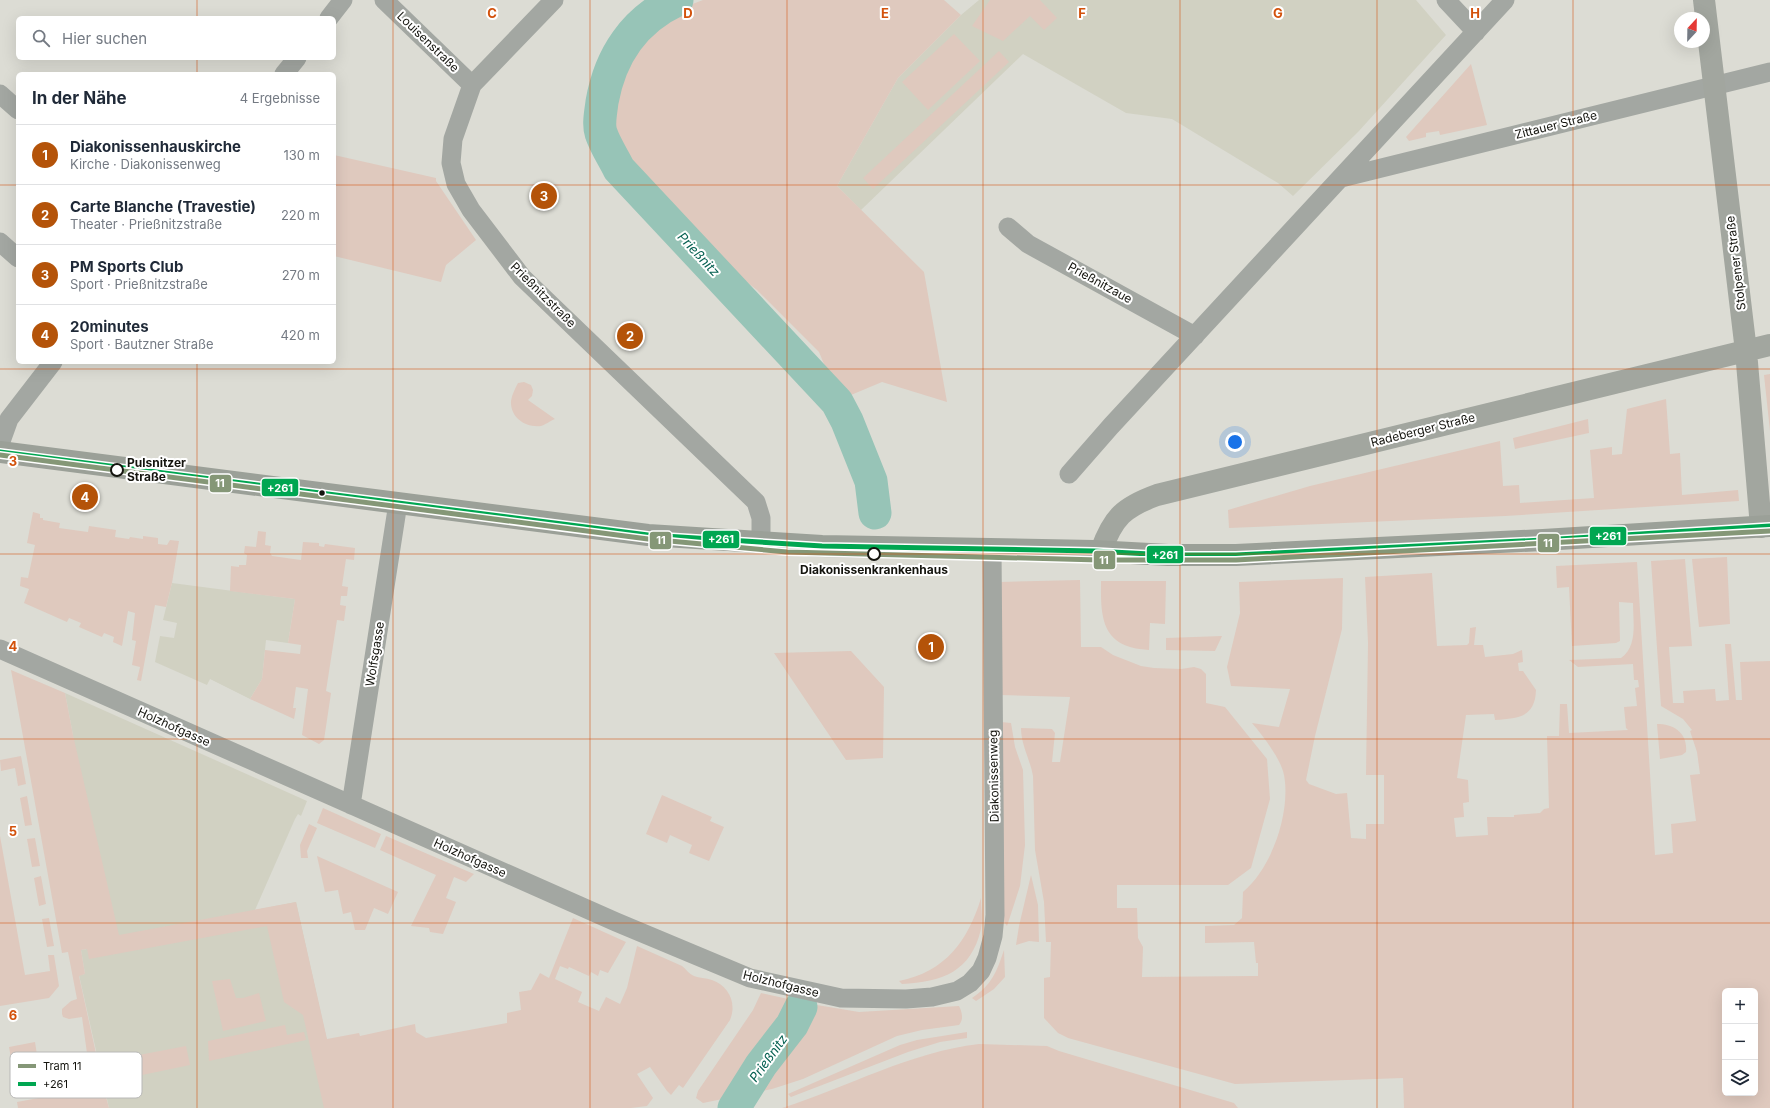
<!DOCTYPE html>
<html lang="de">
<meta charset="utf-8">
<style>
:root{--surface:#fff;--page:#f2f2f3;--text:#1f2937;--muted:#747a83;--line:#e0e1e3;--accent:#b45309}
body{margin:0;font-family:Inter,sans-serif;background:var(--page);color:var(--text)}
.controls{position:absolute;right:12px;bottom:12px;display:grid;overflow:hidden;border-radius:6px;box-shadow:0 4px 16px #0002}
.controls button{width:36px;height:36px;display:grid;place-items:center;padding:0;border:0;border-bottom:1px solid var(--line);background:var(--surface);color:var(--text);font:20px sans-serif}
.compass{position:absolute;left:1674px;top:12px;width:36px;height:36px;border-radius:50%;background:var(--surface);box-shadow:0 4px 16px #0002;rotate:22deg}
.you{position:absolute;left:1235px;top:442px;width:14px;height:14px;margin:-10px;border:3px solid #fff;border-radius:50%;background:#1a73e8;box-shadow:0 0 0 6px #1a73e833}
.badge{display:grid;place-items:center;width:26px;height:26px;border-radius:50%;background:var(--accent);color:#fff;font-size:13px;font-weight:700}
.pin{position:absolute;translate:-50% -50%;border:2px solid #fff;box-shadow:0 1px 4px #0006}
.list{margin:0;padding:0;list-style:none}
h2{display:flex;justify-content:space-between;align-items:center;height:52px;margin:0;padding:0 16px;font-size:17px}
h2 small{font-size:13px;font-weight:400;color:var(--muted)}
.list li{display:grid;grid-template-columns:26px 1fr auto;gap:12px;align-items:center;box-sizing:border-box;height:60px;padding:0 16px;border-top:1px solid var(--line)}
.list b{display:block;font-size:15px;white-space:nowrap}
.list p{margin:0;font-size:13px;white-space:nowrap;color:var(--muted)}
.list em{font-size:13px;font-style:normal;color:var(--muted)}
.icon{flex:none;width:22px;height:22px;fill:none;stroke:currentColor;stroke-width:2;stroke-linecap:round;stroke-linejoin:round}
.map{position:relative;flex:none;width:1770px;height:1108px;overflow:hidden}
.search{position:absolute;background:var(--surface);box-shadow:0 4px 16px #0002;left:16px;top:16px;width:320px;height:44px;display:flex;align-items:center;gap:10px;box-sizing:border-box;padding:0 14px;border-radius:6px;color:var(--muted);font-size:15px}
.panel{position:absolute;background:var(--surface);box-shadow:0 4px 16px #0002;left:16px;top:72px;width:320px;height:292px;border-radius:6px}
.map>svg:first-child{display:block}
</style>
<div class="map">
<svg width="1770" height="1108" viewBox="0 0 1770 1108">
<rect width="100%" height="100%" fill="#dcdcd4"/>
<!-- built -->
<path fill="#d1d1c2" d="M 979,0 L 1416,0 L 1446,35 L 1358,132 L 1293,196 L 1278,183 L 1172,119 L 1126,113 L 1023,54 L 861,210 L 837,186 L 898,78 L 961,15 Z
M 172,583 L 295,599 L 288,643 L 266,640 L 262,679 L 250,699 L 210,679 L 207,685 L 155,662 L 160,636 L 174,638 L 177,623 L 163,620 Z
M 65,693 L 307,801 L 301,816 L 298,814 L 295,819 L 255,910 L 296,902 L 342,1108 L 109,1108 L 79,975 L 85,974 L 81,950 L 87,949 L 73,735 Z"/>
<!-- green -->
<path fill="#dfc9be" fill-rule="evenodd" d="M 703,0 L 944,0 L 961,15 L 898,78 L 837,186 L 924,272 L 947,402 L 882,382 L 839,400 L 819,352 L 757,290 L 713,256 L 666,211 L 620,162 L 602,124 L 611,82 L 628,45 L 656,18 Z
M 990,0 L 1040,0 L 1057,18 L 1044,30 L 1030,16 L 1003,41 L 972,26 Z
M 954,34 L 980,61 L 928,110 L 902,82 Z
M 999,51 L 1009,62 L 873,189 L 863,178 Z
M 1471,64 L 1487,125 L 1440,135 L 1439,131 L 1426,133 L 1426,137 L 1409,141 L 1406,137 Z
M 334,155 L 436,178 L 436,181 L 476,240 L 446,265 L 441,282 L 334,256 Z
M 1770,374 L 1770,431 L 1764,375 Z
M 524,382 L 531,385 L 533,390 L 532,396 L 528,400 L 555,419 C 550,421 545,425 541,426 C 525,428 510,417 511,401 C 512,394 515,389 518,383 Z
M 1666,399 L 1670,454 L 1680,453 L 1682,495 L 1738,490 L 1739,501 L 1505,516 L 1229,528 L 1228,510 L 1310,486 L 1500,441 L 1503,486 L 1519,485 L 1520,503 L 1594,498 L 1590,450 L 1612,447 L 1612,455 L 1622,454 L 1627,409 Z
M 1588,419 L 1589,433 L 1515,449 L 1513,438 Z
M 33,512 L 40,514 L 40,518 L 43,518 L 43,520 L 60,523 L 59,528 L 88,532 L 89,526 L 116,530 L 115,537 L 129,539 L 130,537 L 143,539 L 143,536 L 158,538 L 158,544 L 167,545 L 170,540 L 179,541 L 172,583 L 166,607 L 155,605 L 141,681 L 137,680 L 140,667 L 132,665 L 136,641 L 132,640 L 135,613 L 128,611 L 122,646 L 113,642 L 114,637 L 104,633 L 102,637 L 79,627 L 81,623 L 69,618 L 67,622 L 24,603 L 29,589 L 20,586 L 21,577 L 28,578 L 35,545 L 27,543 Z
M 258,531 L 266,532 L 265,545 L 271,546 L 270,553 L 272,556 L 301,560 L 303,542 L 319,543 L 319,546 L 324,547 L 325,544 L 355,548 L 354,560 L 346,559 L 342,586 L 348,587 L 347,596 L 341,596 L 340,605 L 346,606 L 344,621 L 337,620 L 326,691 L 331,693 L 324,740 L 319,744 L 302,735 L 308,689 L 296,687 L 293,708 L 296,708 L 294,719 L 250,699 L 262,679 L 265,650 L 300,654 L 301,645 L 288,643 L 295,599 L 230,591 L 231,566 L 239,567 L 239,565 L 246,565 L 247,555 L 244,553 L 245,546 L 256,547 Z
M 1727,557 L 1730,624 L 1699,627 L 1692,559 Z
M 1685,559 L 1692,646 L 1669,647 L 1673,703 L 1684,703 L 1683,691 L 1715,689 L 1716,701 L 1729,700 L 1725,644 L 1731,644 L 1736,700 L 1742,700 L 1740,662 L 1770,661 L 1770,1108 L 1404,1108 L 1403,1078 L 1235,1084 L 1068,1038 L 1058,1033 L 1044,1018 L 1044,978 L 1050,977 L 1051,942 L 1046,942 L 1044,902 L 1035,850 L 1033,776 C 1030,759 1021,745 1021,728 L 1052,729 L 1055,733 L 1052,762 L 1060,762 L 1070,697 L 1001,695 L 1000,582 L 1080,580 L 1081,647 L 1101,647 L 1113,655 L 1141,666 L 1154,668 L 1181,669 L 1194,667 L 1201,669 L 1206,674 L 1206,703 L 1225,707 L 1267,759 L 1270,799 L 1251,868 L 1228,885 L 1117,885 L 1117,908 L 1137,908 L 1138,938 L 1143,947 L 1142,977 L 1253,976 L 1258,976 L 1258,963 L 1256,963 L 1254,942 L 1205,943 L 1205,926 L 1234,925 L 1242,918 L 1243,892 C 1272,868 1291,812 1284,775 C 1281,759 1263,736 1252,723 L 1279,727 L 1290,689 L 1231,686 L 1227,667 L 1240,613 L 1239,582 L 1343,578 L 1342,629 L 1315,736 L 1306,780 L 1309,784 L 1336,794 L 1347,793 L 1351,838 L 1366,839 L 1366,824 L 1384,824 L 1384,775 L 1366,775 L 1368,643 L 1365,577 L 1432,573 L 1437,646 L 1467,645 L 1469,643 L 1470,628 L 1476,627 L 1474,645 L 1483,645 L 1485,657 L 1513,654 L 1522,650 L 1523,662 L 1518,663 L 1519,671 L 1523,671 L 1536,690 C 1535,718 1518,718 1495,720 L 1494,714 L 1466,715 L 1457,778 L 1468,780 L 1469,802 L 1463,803 L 1464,817 L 1454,818 L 1456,837 L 1488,835 L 1487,817 L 1514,817 L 1514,815 L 1540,813 L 1544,809 L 1549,808 L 1547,736 L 1559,736 L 1560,704 L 1567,704 L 1569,733 L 1628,730 L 1626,728 L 1624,707 L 1637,706 L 1635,688 L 1639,687 L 1638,680 L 1634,680 L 1633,664 L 1578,667 L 1569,660 L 1621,658 C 1638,646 1633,622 1633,603 L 1619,602 L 1620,641 L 1616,643 L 1572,646 L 1569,587 L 1557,588 L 1556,566 L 1637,562 L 1655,855 L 1673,853 L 1671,824 L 1696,821 L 1690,775 L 1700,774 L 1697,752 L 1690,731 L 1692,730 L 1683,719 L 1661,706 L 1651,561 ZM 1725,991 L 1755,991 L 1755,1093 L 1725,1093 Z
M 1101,581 L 1166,581 L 1165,624 L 1150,623 L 1149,650 C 1143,649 1136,649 1130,647 C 1099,638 1101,607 1101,581 Z
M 1222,636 L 1215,651 L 1166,650 L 1166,638 Z
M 851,651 L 884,687 L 883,758 L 846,760 L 774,653 Z
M 11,670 L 65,693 L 73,735 L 119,935 L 296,902 L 327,1039 L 359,1033 L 360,1036 L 415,1024 L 416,1032 L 426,1038 L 507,1023 L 507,1013 L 521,1010 L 519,992 L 531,990 L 540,973 L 549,978 L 573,918 L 626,942 L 608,973 L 600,970 L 598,976 L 591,972 L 589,976 L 569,967 L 568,969 L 560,966 L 555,979 L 582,992 L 578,1002 L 599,1011 L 606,997 L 620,1004 L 627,988 L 637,946 C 652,953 667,959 682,966 C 686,969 689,974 694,976 C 699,978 706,978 712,980 C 729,986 737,1003 730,1020 L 683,1088 L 679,1085 L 671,1095 L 667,1091 L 650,1067 L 637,1074 L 653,1098 L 647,1106 L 631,1108 L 324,1108 L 303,1015 L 284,1002 L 267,926 L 89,959 L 87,949 L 81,950 L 85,974 L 79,976 L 99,1067 L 15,1081 L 9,1047 L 35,1042 L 40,1074 L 89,1068 L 82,1017 L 69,1019 L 63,1017 L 62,1014 L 62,1009 L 71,1001 L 77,999 L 68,952 L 62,953 Z
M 1001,722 L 1011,723 L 1015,747 L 1023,770 L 1025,845 L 1020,886 L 1007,926 L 1003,920 Z
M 1657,724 C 1674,724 1688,733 1686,752 L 1682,755 L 1660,759 Z
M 21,756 L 26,784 L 18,786 L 15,768 L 1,771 L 0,760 Z
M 662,795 L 712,817 L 710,821 L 724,827 L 709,861 L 689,853 L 692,845 L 670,835 L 667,843 L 646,834 Z
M 27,796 L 32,825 L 25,826 L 20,798 Z
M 323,808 L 381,834 L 375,848 L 317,823 Z
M 309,824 L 317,828 L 307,851 L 308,858 L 301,858 L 300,845 Z
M 0,836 L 25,975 L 50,971 L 48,955 L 54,955 L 59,986 L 49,998 L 0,1006 Z
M 386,836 L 474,874 L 466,882 L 454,877 L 446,898 L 456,902 L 443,934 L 430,932 L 429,928 L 411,926 L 436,875 L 380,850 Z
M 35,838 L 40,866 L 32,867 L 27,839 Z
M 317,856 L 398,892 L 388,914 L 374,908 L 365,930 L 355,930 L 351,912 L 343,914 L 338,890 L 325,892 Z
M 1031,875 L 1038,905 L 1039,942 L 1029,941 L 1016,945 L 1019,926 Z
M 41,876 L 46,904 L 39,906 L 34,878 Z
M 981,898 C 981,908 983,919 981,929 C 971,972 942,982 902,984 L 899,981 C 945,972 968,941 981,898 Z
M 49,918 L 54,946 L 47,947 L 42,919 Z
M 1004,950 L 1005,977 L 994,989 L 976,1001 L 972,998 C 992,985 997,971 1004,950 Z
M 230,979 L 236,998 L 243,998 L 259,993 L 266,1021 L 223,1031 L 212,981 Z
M 761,993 L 811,1004 L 859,1012 L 959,1006 C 962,1012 964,1019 959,1025 L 922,1030 L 897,1036 L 803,1079 L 772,1089 L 703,1103 L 696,1098 L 698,1091 L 753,1010 Z
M 285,1025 L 287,1035 L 304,1032 L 306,1040 L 209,1061 L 208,1041 Z
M 967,1032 L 967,1038 L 940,1042 L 908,1052 L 791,1097 L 788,1094 L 900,1045 L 917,1040 Z
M 979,1044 L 1047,1046 L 1059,1051 L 1234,1103 L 1238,1108 L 782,1108 C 848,1087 910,1052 979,1044 Z
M 186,1046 L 190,1065 L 142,1075 L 139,1055 Z
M 103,1086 L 109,1108 L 18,1108 L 17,1102 Z"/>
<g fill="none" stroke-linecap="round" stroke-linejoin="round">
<!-- river -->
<path stroke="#97c4b7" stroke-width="33" d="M 677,0 C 634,20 610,56 602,102 C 601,111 598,124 601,133 C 605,145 613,157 619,169 L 837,402 L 847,421 L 871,481 L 875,513
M 734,1108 L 761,1065 L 792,1025 L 801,1007"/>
<!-- street -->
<path stroke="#a3a7a2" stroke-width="19" d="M 384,0 L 472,85
M 554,0 L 472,85 L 453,139 L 451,163 L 456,184 L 471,210 L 522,277 L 756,502 L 761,518 L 761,543
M 1446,0 L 1476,32
M 329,18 L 343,0
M 284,74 L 297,58
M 0,94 L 18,110
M 1341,178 L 1770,72
M 1008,227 L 1028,244 L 1195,336
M 0,242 L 18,258
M 0,444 L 9,419 L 53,362
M 1069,474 L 1111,426 L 1505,0
M 0,649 L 616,922 L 750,978 L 841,998 L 906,999 L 932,997 L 957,991 L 970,983 L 981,971 L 987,958 L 993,936 L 995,915 L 992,549
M 351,805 L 398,503"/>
<!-- secondary -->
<path stroke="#a2a69f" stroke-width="22" d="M 1704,0 L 1746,351 L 1761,527
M 1101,551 C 1113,517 1124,507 1157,495 L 1770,345"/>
<!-- primary -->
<path stroke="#9ba098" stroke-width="22" d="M 0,452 L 648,535 L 822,546 L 1094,551 L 1168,555 L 1236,555 L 1543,540 L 1770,526"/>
<defs>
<path id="bus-1" d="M 0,452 L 648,535 L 822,546 L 1094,551 L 1168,555 L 1236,555 L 1543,540 L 1770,526"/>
</defs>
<!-- bus-1 casing -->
<use href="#bus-1" stroke="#fff" stroke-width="8"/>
<!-- bus-1 -->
<use href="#bus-1" stroke="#00a651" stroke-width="5"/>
<defs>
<path id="tram-1" d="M 0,455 L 648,539 L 787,552 L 1099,560 L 1236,560 L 1770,531"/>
</defs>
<!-- tram-1 casing -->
<use href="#tram-1" stroke="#fff" stroke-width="8"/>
<!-- tram-1 -->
<use href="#tram-1" stroke="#859777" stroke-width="5"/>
</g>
<!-- grid -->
<path fill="none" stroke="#d3520c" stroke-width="1" stroke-opacity="0.55" d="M 197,0 L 197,18M 393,0 L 393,1108M 590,0 L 590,1108M 787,0 L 787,1108M 983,0 L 983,1108M 1180,0 L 1180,1108M 1377,0 L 1377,1108M 1573,0 L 1573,1108M 197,58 L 197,74M 0,185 L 18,185M 334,185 L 1770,185M 197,362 L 197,1108M 0,369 L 1770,369M 0,554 L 1770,554M 0,739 L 1770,739M 0,923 L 1770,923"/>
<!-- markers -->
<g fill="#fff" stroke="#14140e" stroke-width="2">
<circle cx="117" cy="470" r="6"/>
<circle cx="874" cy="554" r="6"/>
</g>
<circle fill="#14140e" stroke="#fff" stroke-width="1.5" cx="322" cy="493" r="3.5"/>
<g text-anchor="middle" stroke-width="4" stroke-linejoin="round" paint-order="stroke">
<!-- street labels -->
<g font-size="12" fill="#14140e" stroke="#fff">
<text transform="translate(428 42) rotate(44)" y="4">Louisenstraße</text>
<text transform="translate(1556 125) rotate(-14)" y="4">Zittauer Straße</text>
<text transform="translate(1736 263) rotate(-97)" y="4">Stolpener Straße</text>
<text transform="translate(1100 283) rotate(29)" y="4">Prießnitzaue</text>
<text transform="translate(543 295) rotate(45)" y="4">Prießnitzstraße</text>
<text transform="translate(1423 430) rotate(-14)" y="4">Radeberger Straße</text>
<text transform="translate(375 654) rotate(-81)" y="4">Wolfsgasse</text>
<text transform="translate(174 727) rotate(24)" y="4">Holzhofgasse</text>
<text transform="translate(994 776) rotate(-91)" y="4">Diakonissenweg</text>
<text transform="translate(470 858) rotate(24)" y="4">Holzhofgasse</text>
<text transform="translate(781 984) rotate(14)" y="4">Holzhofgasse</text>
</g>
<!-- stop labels -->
<g font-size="12" font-weight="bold" fill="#14140e" stroke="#fff" text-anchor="start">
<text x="127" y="467">Pulsnitzer<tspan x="127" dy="14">Straße</tspan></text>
<text x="874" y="574" text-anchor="middle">Diakonissenkrankenhaus</text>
</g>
<!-- water labels -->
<g font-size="13" font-style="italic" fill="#056051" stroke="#fff">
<text transform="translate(699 254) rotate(47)" y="5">Prießnitz</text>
<text transform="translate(768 1058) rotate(-54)" y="5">Prießnitz</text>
</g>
</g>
<!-- legend -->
<rect x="10" y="1052" width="132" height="46" rx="6" fill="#fff" stroke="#b8b8b7" stroke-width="1"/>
<rect x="18" y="1064" width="18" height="4" fill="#859777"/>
<rect x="18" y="1082" width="18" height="4" fill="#00a651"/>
<g font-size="11" fill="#14140e">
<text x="43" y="1070">Tram 11</text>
<text x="43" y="1088">+261</text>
</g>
<g font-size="13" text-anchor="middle" font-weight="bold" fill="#d3520c" stroke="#fff" stroke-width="4" stroke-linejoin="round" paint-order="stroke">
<text x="492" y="18">C</text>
<text x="688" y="18">D</text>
<text x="885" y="18">E</text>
<text x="1082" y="18">F</text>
<text x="1278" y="18">G</text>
<text x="1475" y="18">H</text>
<text x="13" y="466">3</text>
<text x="13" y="651">4</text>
<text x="13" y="836">5</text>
<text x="13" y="1020">6</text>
</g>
<g stroke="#fff" stroke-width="1.5">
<rect x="209" y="474" width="23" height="19" rx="4" fill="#859777"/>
<rect x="261" y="478" width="38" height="19" rx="4" fill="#00a651"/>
<rect x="1589" y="526" width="38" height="20" rx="4" fill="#00a651"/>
<rect x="702" y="530" width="38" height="19" rx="4" fill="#00a651"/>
<rect x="649" y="531" width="23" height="19" rx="4" fill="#859777"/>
<rect x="1537" y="533" width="23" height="20" rx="4" fill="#859777"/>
<rect x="1146" y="545" width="38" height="19" rx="4" fill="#00a651"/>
<rect x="1093" y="550" width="23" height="20" rx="4" fill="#859777"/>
</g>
<g font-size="11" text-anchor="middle" font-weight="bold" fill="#fff">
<text x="220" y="487">11</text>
<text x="280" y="492">+261</text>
<text x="1608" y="540">+261</text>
<text x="721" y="543">+261</text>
<text x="661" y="544">11</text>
<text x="1548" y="547">11</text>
<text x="1165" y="559">+261</text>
<text x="1104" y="564">11</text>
</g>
</svg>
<div class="controls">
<button>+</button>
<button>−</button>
<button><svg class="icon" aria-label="layers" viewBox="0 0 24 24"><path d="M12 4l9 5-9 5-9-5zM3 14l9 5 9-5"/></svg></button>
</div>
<svg class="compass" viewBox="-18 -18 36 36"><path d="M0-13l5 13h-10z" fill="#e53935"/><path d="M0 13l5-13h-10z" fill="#747a83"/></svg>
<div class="you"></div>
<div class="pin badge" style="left:931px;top:647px">1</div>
<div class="pin badge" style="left:630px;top:336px">2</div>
<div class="pin badge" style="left:544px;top:196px">3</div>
<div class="pin badge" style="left:85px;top:497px">4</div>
<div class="search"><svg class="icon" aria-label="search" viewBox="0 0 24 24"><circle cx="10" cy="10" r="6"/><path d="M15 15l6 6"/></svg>Hier suchen</div>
<section class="panel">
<h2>In der Nähe<small>4 Ergebnisse</small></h2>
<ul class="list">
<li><span class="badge">1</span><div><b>Diakonissenhauskirche</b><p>Kirche · Diakonissenweg</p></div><em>130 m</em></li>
<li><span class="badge">2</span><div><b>Carte Blanche (Travestie)</b><p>Theater · Prießnitzstraße</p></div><em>220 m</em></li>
<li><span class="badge">3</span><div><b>PM Sports Club</b><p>Sport · Prießnitzstraße</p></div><em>270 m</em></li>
<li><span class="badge">4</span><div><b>20minutes</b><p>Sport · Bautzner Straße</p></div><em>420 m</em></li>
</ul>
</section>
</div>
